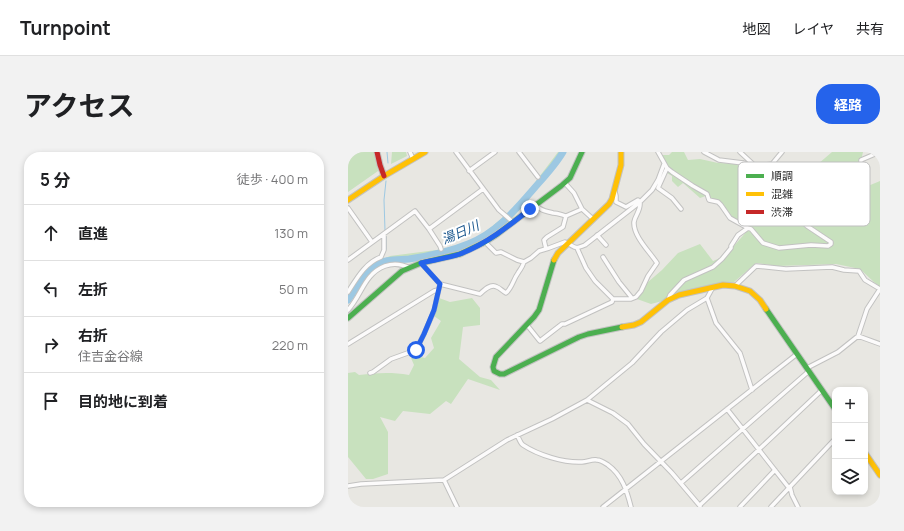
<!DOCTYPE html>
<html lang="ja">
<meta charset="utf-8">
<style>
:root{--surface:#fff;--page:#f2f2f2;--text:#202124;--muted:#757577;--line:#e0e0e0;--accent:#2563eb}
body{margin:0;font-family:Manrope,"Noto Sans JP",sans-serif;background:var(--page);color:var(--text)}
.controls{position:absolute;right:12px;bottom:12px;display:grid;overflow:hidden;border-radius:8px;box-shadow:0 2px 6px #0003}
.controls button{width:36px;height:36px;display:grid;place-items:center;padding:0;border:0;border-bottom:1px solid var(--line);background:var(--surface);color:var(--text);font:20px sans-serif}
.stop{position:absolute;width:12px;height:12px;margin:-9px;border:3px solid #2563eb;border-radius:50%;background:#fff}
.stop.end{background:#2563eb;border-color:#fff;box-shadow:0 1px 4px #0008}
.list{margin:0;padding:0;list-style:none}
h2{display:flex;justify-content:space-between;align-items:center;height:52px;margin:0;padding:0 16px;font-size:17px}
h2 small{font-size:13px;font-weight:400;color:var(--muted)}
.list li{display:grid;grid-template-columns:26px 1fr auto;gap:12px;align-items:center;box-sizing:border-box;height:56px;padding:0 16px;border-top:1px solid var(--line)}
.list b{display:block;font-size:15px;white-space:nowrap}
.list p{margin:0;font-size:13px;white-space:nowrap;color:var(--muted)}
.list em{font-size:13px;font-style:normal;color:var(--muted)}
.icon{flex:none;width:22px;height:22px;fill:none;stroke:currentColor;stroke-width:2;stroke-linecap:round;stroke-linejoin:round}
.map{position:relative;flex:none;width:532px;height:355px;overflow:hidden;border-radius:16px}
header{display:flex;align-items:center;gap:24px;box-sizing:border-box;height:56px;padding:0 20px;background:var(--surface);border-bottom:1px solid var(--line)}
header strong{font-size:19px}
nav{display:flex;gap:22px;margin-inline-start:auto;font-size:14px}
.intro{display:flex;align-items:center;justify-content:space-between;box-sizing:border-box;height:96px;padding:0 24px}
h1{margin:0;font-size:28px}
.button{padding:10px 18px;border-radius:16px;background:var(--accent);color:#fff;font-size:14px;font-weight:700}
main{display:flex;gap:24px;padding:0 24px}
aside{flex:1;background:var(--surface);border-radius:16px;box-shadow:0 2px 6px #0003}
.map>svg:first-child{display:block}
</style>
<header>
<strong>Turnpoint</strong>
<nav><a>地図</a><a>レイヤ</a><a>共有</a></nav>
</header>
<div class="intro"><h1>アクセス</h1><a class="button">経路</a></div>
<main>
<aside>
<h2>5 分<small>徒歩 · 400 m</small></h2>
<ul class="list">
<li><svg class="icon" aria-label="ahead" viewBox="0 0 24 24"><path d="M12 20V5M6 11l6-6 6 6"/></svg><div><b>直進</b></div><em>130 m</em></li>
<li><svg class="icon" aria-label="left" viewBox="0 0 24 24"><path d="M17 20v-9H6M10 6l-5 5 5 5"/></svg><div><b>左折</b></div><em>50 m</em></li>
<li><svg class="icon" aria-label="right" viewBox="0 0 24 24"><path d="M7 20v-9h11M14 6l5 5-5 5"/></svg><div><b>右折</b><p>住吉金谷線</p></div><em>220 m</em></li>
<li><svg class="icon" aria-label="arrive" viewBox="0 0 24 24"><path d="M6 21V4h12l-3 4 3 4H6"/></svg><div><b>目的地に到着</b></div></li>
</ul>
</aside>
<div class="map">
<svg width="532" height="355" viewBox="0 0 532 355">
<rect width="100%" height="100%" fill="#e8e7e2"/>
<!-- green -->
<path fill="#c8e1be" d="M 0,0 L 27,0 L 30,19 L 0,40 Z
M 44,0 L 58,0 L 59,4 L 43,12 Z
M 210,0 L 218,0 L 198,26 L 168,62 L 152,78 L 135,89 L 115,99 L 87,105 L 42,110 L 27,116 L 9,138 L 0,151 L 0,142 L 22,113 L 42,104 L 96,97 L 117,91 L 135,82 L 160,61 L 176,45 Z
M 324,0 L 336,0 L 340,8 L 352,7 L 370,11 L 394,12 L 416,27 L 421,26 L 448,34 L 463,18 L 484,0 L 515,0 L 509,25 L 520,34 L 532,29 L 532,134 L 527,131 L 512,117 L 488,112 L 430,114 L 408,111 L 386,130 L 303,152 L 289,147 L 300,130 L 314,118 L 330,101 L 352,92 L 365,109 L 377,104 L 400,78 L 399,72 L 384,65 L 374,51 L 358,44 L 352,46 L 335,31 L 330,35 L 324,29 L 324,24 L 319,21 L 314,3 L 321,3 Z
M 91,146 L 102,150 L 124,146 L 132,156 L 132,173 L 115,175 L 111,207 L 132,225 L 143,228 L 152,238 L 120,227 L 103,252 L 98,249 L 82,262 L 55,259 L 47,269 L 32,265 L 40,280 L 40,322 L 25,327 L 18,327 L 0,305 L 0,221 L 7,220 L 11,223 C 29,221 43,220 61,223 L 66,213 L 63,206 L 69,204 L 77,206 L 86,196 L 83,186 L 93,169 L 86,164 Z"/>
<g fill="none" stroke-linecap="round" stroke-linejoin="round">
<!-- stream -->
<path stroke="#9dc8e2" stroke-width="1" d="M 39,0 L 40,11
M 37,78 L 36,48 L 38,29
M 33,109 L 38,97 L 38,85"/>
<!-- river -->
<path stroke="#9dc8e2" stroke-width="7" d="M 0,148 C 7,138 17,120 26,114 C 36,107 49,108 61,107 C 81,104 101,100 120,92 C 149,81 169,56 189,33 C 198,23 208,12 215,0"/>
<defs>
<path id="street" d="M 62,0 L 65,7
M 108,0 L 151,58 L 165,70
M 171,0 L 190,25
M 310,0 L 319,16 L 324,20 L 345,34 L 359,42 L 361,48 L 370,50 L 373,53 L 382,66 L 400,76 L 390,83 L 383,94 L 383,96 L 374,107 L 365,115 L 336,128 L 322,143 L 320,148
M 356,0 L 371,8 L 395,11 L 407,14 L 411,14 L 424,12 L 434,0
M 392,0 L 406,13
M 395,11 L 409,29 L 428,44 L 431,48 L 459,74 L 483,90 L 483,92 L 480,94 L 463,93 L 431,96 L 415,91 L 403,77 L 400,76
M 513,11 L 513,8 L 527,2 L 530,0
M 319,16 L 310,36 L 324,46 L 333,57
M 121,19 L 147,0
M 217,31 L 226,41 L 234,57
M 267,40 L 268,44 L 268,50 L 278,55 L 290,48 L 292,50
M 188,53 C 193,59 198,59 205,61 C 210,61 214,63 218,64 L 215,75 L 199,85 L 196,88 L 198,97
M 0,56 L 24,90
M 218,64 L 234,57 L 245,67
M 81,77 L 92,94 L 93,97
M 249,83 L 258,93
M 137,90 L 148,101 L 153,100 L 169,108 L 176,110 L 183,106 L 191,99 L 201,96 L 217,90 C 228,95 225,98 237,93 L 292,50 L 304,38 L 310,28 L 316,12
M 229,96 L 238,116 L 247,129 L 265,147
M 255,105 L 271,130 L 284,146
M 0,108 L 67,59 L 81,77 L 135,37
M 73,111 L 92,132 L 132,142 C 136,138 143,131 149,135 C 152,136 154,139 158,141 C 164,136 165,128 170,121 C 173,116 174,116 176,110
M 387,134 L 408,114 L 438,117 L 484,115 L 496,118 L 511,119 L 517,128 L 532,137
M 0,140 C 9,126 17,111 33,105 L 36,98 L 36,82
M 359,146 L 368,171 L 392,201 L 404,238
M 0,158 C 14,143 16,122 37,114 C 45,111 54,112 62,116
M 179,173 L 191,188 L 192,189 L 214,172 L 217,172 L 264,150 L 265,147 L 283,147 L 288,145 L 293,139 L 300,124 L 309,111 C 302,100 285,84 286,70 C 287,63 293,59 292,50
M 510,184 L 532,192
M 0,192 L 86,139 L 90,138
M 459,216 L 490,200 L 510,184 L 519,157 L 532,137
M 22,221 L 25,220 L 43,207 L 68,198 L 76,182 L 86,159 L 92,132
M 239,248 L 265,261 L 280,272 L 296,292 L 324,321 L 352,354
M 379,257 L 441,336
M 169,283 C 171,286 172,291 175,293 C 190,303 216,311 234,310 C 239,310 244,307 249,308 C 253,308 257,311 260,313 C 274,323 279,339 283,355
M 96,328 L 109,355
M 333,331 L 461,219
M 0,334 L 13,332 L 96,328 L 159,288 L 204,267 L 239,248 L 284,211 L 313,180 L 339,158 L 359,146 L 365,135
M 442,335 L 444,343 L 450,355
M 352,353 L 474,238
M 255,355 L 449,202
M 392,355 L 427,318
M 423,355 L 487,287"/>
<path id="fast" d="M 206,108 L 191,158 L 186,165 L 148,205 L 145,215 L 146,219 L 152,222 L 156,222 L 231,185 L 240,182 L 274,175
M 418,157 L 487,257
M 0,166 L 54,119 L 73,111 L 112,102 L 137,90 L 148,83 L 213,34 L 222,26 L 234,0"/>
<path id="slow" d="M 0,48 L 36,24 L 77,0
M 206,108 L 210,101 L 261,52 L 264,47 L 273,13 L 273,0
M 274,175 L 286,173 L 293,170 L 320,148 L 331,143 L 375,133 L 387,134 L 402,139 L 412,148 L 418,157
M 517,301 L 532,323"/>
<path id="jam" d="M 29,0 L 32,13 L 36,24"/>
</defs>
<!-- street casing -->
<use href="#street" stroke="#c2c2c1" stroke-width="5.5"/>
<!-- fast casing -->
<use href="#fast" stroke="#c2c2c1" stroke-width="7"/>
<!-- slow casing -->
<use href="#slow" stroke="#c2c2c1" stroke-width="7"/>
<!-- jam casing -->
<use href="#jam" stroke="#c2c2c1" stroke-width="7"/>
<!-- street -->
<use href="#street" stroke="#fcfbfb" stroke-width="3.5"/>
<!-- fast -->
<use href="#fast" stroke="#4caf50" stroke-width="5"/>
<!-- slow -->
<use href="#slow" stroke="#ffc107" stroke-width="5"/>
<!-- jam -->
<use href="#jam" stroke="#c62828" stroke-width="5"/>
</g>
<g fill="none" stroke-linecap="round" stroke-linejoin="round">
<!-- route -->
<path stroke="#2563eb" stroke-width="5" d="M 68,198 L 76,182 L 86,158 L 92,132 L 73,111 C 86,108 100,106 112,102 C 138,92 161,74 182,57"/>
</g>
<g text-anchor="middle" stroke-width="4" stroke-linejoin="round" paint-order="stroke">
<!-- water labels -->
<g font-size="13" font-style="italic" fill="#1c588f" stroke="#fff">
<text transform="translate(112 80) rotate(-23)" y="5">湯日川</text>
</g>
</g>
<!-- legend -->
<rect x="390" y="10" width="132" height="64" rx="6" fill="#fff" stroke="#bfbfbf" stroke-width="1"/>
<rect x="398" y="22" width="18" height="4" fill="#4caf50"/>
<rect x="398" y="40" width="18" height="4" fill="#ffc107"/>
<rect x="398" y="58" width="18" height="4" fill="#c62828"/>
<g font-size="11" fill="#2b2b2b">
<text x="423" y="28">順調</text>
<text x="423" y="46">混雑</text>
<text x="423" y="64">渋滞</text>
</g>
</svg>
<div class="controls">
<button>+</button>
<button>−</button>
<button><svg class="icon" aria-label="layers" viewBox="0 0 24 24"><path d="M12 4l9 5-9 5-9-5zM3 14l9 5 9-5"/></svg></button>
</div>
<div class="stop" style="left:68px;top:198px"></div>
<div class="stop end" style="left:182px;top:57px"></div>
</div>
</main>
